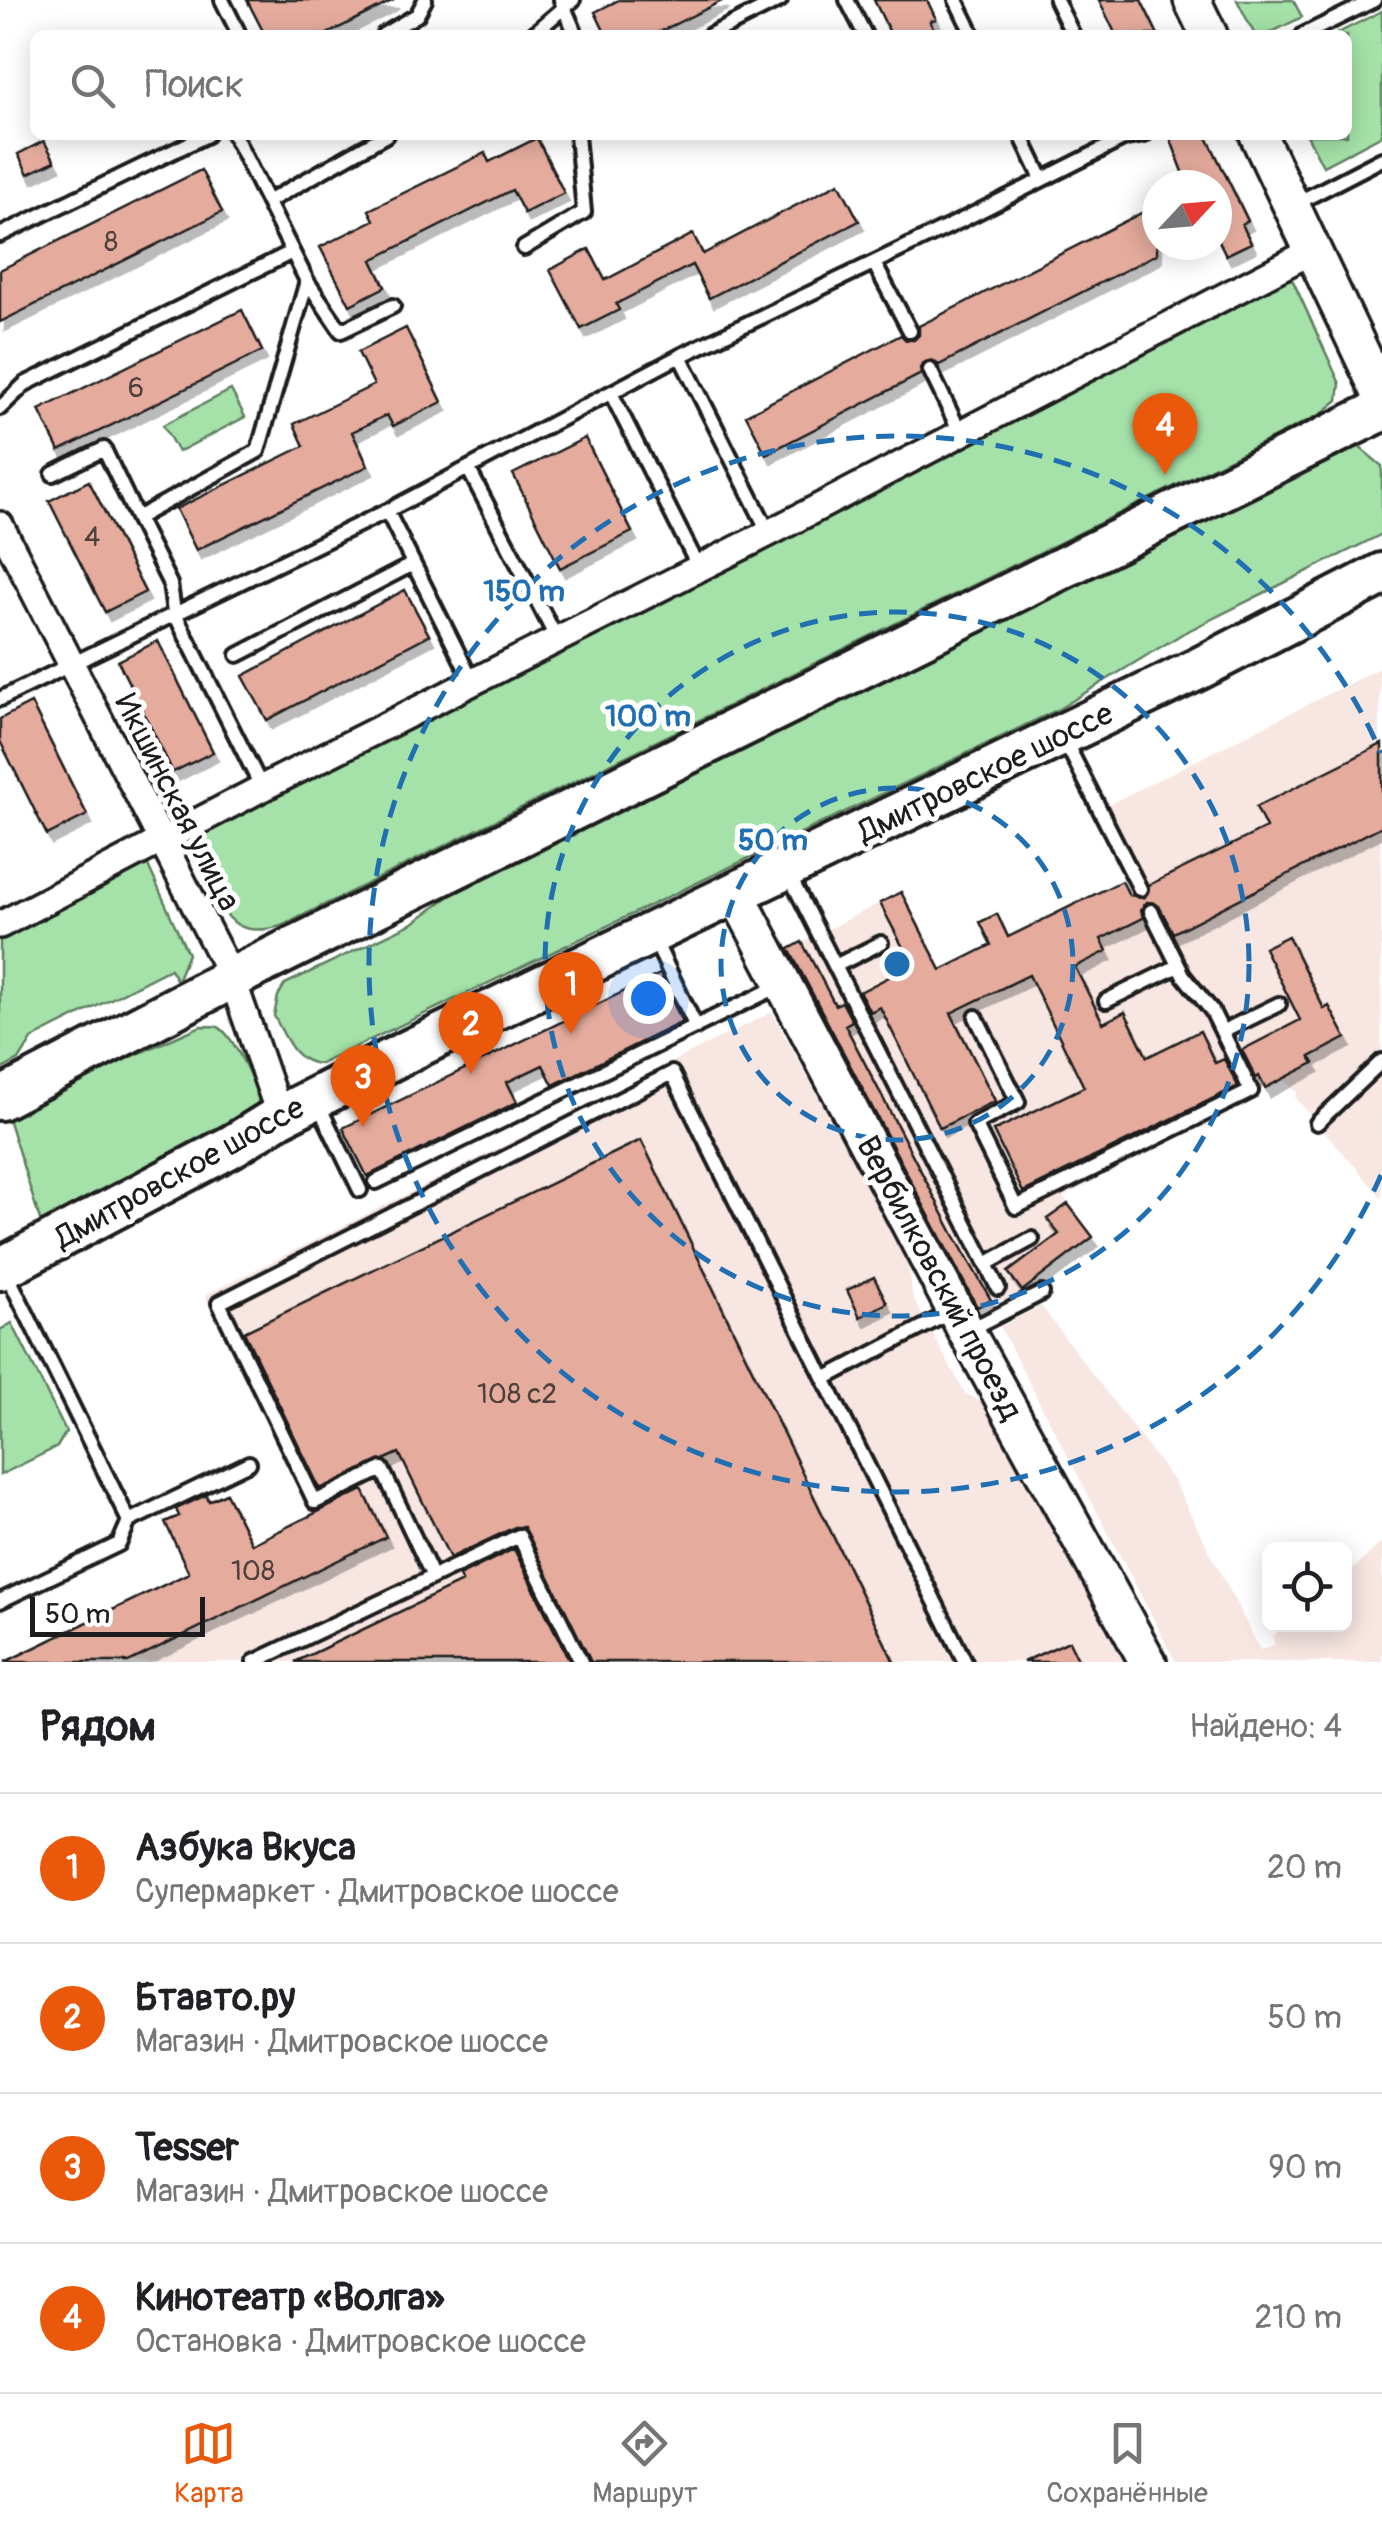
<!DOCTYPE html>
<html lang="ru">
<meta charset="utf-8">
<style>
:root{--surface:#fff;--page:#f2f2f2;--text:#202124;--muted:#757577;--line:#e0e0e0;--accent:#ea580c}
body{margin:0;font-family:Pangolin,sans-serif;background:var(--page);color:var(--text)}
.controls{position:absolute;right:30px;bottom:30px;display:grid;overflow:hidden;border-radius:15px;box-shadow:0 5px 25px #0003}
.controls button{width:90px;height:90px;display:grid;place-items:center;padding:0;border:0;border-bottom:2px solid var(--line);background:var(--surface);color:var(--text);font:50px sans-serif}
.compass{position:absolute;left:1142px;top:170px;width:90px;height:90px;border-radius:50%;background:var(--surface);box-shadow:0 5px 25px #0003;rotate:64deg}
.scale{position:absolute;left:30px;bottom:25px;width:175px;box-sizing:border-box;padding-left:10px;border:5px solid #1c1c1c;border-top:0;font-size:28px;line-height:35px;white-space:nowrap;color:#1c1c1c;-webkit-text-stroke:8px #fff;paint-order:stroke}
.you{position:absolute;left:648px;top:998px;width:35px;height:35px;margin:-25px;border:8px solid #fff;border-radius:50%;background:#1a73e8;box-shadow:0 0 0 15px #1a73e833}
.badge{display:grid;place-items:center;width:65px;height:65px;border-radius:50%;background:var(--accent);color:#fff;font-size:32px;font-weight:700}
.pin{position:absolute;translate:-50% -82px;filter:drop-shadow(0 2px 5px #0008)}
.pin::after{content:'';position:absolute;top:52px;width:35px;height:30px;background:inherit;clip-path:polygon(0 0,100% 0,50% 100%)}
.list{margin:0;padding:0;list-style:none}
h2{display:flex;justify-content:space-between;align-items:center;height:130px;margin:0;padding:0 40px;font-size:42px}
h2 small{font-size:32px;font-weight:400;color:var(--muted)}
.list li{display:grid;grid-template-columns:65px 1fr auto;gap:30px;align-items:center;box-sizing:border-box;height:150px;padding:0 40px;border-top:2px solid var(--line)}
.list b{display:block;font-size:38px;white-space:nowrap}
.list p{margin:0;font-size:32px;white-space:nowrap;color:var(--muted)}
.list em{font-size:32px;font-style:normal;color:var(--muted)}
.icon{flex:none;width:55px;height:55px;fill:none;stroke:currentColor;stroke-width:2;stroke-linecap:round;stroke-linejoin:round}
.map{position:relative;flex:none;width:1382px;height:1662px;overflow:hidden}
.search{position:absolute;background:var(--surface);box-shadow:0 5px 25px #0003;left:30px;right:30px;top:30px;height:110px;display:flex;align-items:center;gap:25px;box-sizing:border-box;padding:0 35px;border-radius:15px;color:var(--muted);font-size:38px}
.sheet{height:730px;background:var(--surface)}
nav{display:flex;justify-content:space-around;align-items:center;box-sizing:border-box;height:140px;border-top:2px solid var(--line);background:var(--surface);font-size:28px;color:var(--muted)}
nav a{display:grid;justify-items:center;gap:5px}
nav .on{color:var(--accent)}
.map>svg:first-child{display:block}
</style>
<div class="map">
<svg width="1382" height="1662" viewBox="0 0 1382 1662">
<defs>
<filter id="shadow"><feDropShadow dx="5" dy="9" stdDeviation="0" flood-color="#0004"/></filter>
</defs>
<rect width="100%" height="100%" fill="#fff"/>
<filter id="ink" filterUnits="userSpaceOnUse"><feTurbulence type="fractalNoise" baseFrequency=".01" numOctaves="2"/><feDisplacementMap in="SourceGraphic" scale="20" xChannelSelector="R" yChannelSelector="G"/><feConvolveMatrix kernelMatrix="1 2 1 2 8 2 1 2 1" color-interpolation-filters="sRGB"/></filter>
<g filter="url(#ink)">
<!-- built -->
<path fill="#f7e6e2" d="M 1380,668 L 1382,1198 L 1295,1097 L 1298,1093 L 1282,1079 L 1063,1197 L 1093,1237 L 1015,1297 L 999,1301 L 991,1300 L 969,1312 L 782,953 L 901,892 L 947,981 L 955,978 L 949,965 L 991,945 L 980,922 L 997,914 L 1008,937 L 1122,881 L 1129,895 L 1147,886 L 1106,806 Z
M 772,1012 L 908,1262 L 913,1299 L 965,1393 L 988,1406 L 1127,1662 L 5,1662 L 172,1581 L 178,1591 L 194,1582 L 165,1522 L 179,1516 L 175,1507 L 205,1493 L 209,1501 L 226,1493 L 259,1559 L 311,1515 L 205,1295 Z
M 1041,1306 L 1174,1482 L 1260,1650 L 1275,1645 L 1272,1636 L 1286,1625 L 1344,1624 L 1345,1577 L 1382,1542 L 1382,1662 L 1176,1662 L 1000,1327 Z"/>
<!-- green -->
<path fill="#a5e2a9" stroke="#607f62" stroke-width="2.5" d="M 1237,0 L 1293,0 L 1302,17 L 1266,35 L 1255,35 Z
M 1382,11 L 1382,135 L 1323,166 L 1307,135 L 1347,135 L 1347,35 L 1334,35 Z
M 1284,276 L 1293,281 L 1340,384 L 1338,400 L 1321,414 L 281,926 C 238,938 227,921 209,884 C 203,872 197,860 193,848 L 201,836 Z
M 231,390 L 245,417 L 178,452 L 163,425 Z
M 1358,446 L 1382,466 L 1382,534 L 1182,634 L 1057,710 L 320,1064 C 293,1062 286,1037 274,1016 L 278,996 L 285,984 L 413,923 L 463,886 L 1329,456 Z
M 147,863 L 188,954 L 177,981 L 170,969 L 32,1039 L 19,1060 L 0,1070 L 0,940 Z
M 201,1026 C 204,1026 216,1026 218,1027 C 233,1034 255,1084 259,1100 L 255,1107 L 41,1223 L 6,1112 Z
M 12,1323 L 66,1432 L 57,1447 L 0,1475 L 0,1330 Z"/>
<!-- building -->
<path fill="#e5ac9e" stroke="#1c1c1c" stroke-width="2.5" filter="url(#shadow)" d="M 247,0 L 394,0 L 325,35 L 265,35 Z
M 619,0 L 724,0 L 653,35 L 606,35 L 595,12 Z
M 874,0 L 927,0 L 936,19 L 930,21 L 937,35 L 891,35 Z
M 1099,0 L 1141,0 L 1158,35 L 1116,35 Z
M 1169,135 L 1206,135 L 1248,221 L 1242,224 L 1251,243 L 1226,255 L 1217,237 L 1217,185 L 1188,185 Z
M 537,138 L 564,193 L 524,213 L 512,190 L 372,260 L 385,287 L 350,305 L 320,247 L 374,220 L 369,210 L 485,153 L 489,162 Z
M 44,141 L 55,161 L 28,174 L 18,154 Z
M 201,170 L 222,212 L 0,322 L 0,270 Z
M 839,183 L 859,221 L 709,298 L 692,265 L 616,304 L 619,310 L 581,329 L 550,270 L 589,249 L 605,280 L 693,234 L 703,254 Z
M 1157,205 L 1157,254 L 939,365 L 932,360 L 925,362 L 920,368 L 921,374 L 766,454 L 746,415 L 901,335 L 906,340 L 914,340 L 919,335 L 919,326 Z
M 242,310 L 262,351 L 59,451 L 39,410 Z
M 406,328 L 442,402 L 393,426 L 387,415 L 352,432 L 368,466 L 196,550 L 176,509 L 304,446 L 294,424 L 374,385 L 358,352 Z
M 585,438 L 632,532 L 560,568 L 513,474 Z
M 89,481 L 145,592 L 105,612 L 49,501 Z
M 405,590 L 429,635 L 267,720 L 243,676 Z
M 158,641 L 213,752 L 173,772 L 118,661 Z
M 31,703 L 87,815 L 47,835 L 0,741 L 0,719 Z
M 1382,744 L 1382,826 L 1173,933 L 1159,906 L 1147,902 L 1141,909 L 1143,918 L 1101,939 L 1107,951 L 1075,967 L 1103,1023 L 1125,1012 L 1147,1057 L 1200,1031 L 1215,1063 L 1224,1059 L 1238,1086 L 1023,1192 L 993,1131 L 1084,1087 L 1029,975 L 951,1013 L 995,1101 L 940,1128 L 880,1007 L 870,1012 L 860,992 L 912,965 L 880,903 L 901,892 L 941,970 L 991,945 L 980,922 L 997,914 L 1008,937 L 1122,881 L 1129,895 L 1145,897 L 1149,885 L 1266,828 L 1256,807 Z
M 1288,936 L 1324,1009 L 1329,1006 L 1346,1038 L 1310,1057 L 1314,1063 L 1265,1088 L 1259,1076 L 1256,1078 L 1242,1050 L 1300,1020 L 1264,948 Z
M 802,942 L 835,1005 L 842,1002 L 852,1021 L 845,1025 L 954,1235 L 991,1300 L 977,1307 L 789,949 Z
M 660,974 L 682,1022 L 553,1085 L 543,1065 L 507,1082 L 517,1102 L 367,1176 L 343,1128 Z
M 641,1140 L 894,1662 L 591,1662 L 524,1527 L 515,1527 L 450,1558 L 399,1453 L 320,1489 L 244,1332 Z
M 1068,1204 L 1093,1237 L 1022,1291 L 1008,1272 L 1059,1234 L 1047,1219 Z
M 874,1277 L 887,1303 L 860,1317 L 847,1290 Z
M 363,1490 L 386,1537 L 128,1662 L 5,1662 L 189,1573 L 165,1522 L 179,1516 L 176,1509 L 206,1495 L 209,1501 L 226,1493 L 252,1544 Z
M 514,1549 L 570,1662 L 295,1662 L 462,1582 L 459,1576 Z
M 1069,1641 L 1079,1662 L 1023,1662 Z"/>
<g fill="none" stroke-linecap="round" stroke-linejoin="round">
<defs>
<path id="lane" d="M 222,0 L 238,32
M 561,0 L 576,35
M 847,0 L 865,35
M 956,0 L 973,35
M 1056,0 L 1073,35
M 383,35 L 417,15 L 425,0
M 532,35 L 573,0
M 710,35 L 780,0
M 1303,35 L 1374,0
M 234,135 L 307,281 L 258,451 L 137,518 L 170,584 L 174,612 L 262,788
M 1021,135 L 1042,179
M 269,201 L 386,135
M 1295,204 L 1382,159
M 0,235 L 207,135
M 524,248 L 584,212 L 577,135
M 874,263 L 910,331
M 307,281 L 341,331 L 393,306
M 680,356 L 769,533
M 930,370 L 960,432
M 611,393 L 699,568
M 0,408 L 25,384 L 292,252
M 468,468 L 558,641
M 53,474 L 104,449 L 137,518
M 387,511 L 473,683
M 238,655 L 413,564
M 0,699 L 387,511 L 680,356 L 958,222 L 1125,138 L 1144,135
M 1065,741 L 1140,889
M 787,871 L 998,1288
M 654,939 L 696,1027
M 835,966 L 881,943
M 1106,1001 L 1178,966
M 976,1017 L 1018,1102 L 975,1124 L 1016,1207 L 1251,1091 L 1212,1011 L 1183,975 L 1151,911
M 1222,1032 L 1279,1004
M 316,1100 L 360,1190
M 1317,1123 L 1382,1061
M 376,1182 L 783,984
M 986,1264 L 1032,1239
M 6,1272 L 129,1521
M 969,1330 L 1042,1293
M 824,1379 L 955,1310
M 433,1577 L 382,1469 L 315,1502 L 219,1303 L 672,1073 L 965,1662
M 0,1601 L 119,1544 L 129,1521 L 249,1463
M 254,1662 L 519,1536 L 581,1662"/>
<path id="street" d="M 0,525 L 232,978 L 280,1116
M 0,925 L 262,788 L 769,533 L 1314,250"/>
<path id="secondary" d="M 1192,0 L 1209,35
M 1258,135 L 1382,397
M 735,892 L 966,1331 L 1148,1662"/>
<path id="primary" d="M 0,1099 L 232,978 L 1382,410
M 0,1269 L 232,1146 L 280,1116 L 404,1053 L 1198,669 L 1382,574"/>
</defs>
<!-- lane casing -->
<use href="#lane" stroke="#1c1c1c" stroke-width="20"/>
<!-- street casing -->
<use href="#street" stroke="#1c1c1c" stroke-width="32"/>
<!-- secondary casing -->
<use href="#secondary" stroke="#1c1c1c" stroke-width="42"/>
<!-- primary casing -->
<use href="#primary" stroke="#1c1c1c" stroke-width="48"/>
<!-- lane -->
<use href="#lane" stroke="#fff" stroke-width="12"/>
<!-- street -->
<use href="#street" stroke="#fff" stroke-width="25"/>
<!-- secondary -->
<use href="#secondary" stroke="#fff" stroke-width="35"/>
<!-- primary -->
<use href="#primary" stroke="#fff" stroke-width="40"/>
</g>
</g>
<!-- distance rings -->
<g fill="none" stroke="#1f6fb2" stroke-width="5" stroke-dasharray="18 12">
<circle cx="897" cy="964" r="176"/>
<circle cx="897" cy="964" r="352"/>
<path d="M1381 1175A528 528 0 1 1 1381 753"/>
</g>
<g text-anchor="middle" stroke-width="10" stroke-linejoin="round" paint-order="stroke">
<!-- number labels -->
<g font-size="28" fill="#4e403c">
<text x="111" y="251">8</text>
<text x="136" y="397">6</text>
<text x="92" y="546">4</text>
<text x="517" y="1403">108 с2</text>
<text x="253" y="1580">108</text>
</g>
<!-- street labels -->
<g font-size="32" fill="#1c1c1c" stroke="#fff">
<text transform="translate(985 772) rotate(-26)" y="11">Дмитровское шоссе</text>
<text transform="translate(178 802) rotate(63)" y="11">Икшинская улица</text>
<text transform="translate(179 1172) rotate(-29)" y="11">Дмитровское шоссе</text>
<text transform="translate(940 1278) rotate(62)" y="11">Вербилковский проезд</text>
</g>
</g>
<circle cx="897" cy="964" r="15" fill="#1f6fb2" stroke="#fff" stroke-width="5"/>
<g font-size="30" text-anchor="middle" font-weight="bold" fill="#1f6fb2" stroke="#fff" stroke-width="10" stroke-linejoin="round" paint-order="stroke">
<text x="524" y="601">150 m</text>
<text x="648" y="726">100 m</text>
<text x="773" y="850">50 m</text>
</g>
</svg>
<div class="controls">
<button><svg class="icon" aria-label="locate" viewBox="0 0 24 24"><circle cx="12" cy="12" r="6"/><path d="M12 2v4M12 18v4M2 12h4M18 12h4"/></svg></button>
</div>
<svg class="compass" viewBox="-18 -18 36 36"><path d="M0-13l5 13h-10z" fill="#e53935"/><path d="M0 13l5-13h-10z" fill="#757577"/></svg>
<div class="scale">50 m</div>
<div class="you"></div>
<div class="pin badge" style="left:571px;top:1034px">1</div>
<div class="pin badge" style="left:471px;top:1074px">2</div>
<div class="pin badge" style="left:363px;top:1127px">3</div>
<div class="pin badge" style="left:1165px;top:475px">4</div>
<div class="search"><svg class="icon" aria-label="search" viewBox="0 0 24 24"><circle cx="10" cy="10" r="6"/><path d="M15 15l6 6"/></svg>Поиск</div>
</div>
<section class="sheet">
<h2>Рядом<small>Найдено: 4</small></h2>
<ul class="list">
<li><span class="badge">1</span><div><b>Азбука Вкуса</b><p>Супермаркет · Дмитровское шоссе</p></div><em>20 m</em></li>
<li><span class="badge">2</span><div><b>Бтавто.ру</b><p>Магазин · Дмитровское шоссе</p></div><em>50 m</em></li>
<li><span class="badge">3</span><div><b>Tesser</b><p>Магазин · Дмитровское шоссе</p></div><em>90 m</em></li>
<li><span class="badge">4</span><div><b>Кинотеатр «Волга»</b><p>Остановка · Дмитровское шоссе</p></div><em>210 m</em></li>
</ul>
</section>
<nav>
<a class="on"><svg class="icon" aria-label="map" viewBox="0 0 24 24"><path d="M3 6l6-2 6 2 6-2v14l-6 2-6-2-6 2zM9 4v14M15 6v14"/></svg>Карта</a>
<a><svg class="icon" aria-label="directions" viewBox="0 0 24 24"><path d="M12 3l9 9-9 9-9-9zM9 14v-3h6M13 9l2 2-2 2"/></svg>Маршрут</a>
<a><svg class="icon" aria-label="saved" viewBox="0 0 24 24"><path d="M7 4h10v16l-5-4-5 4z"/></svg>Сохранённые</a>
</nav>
